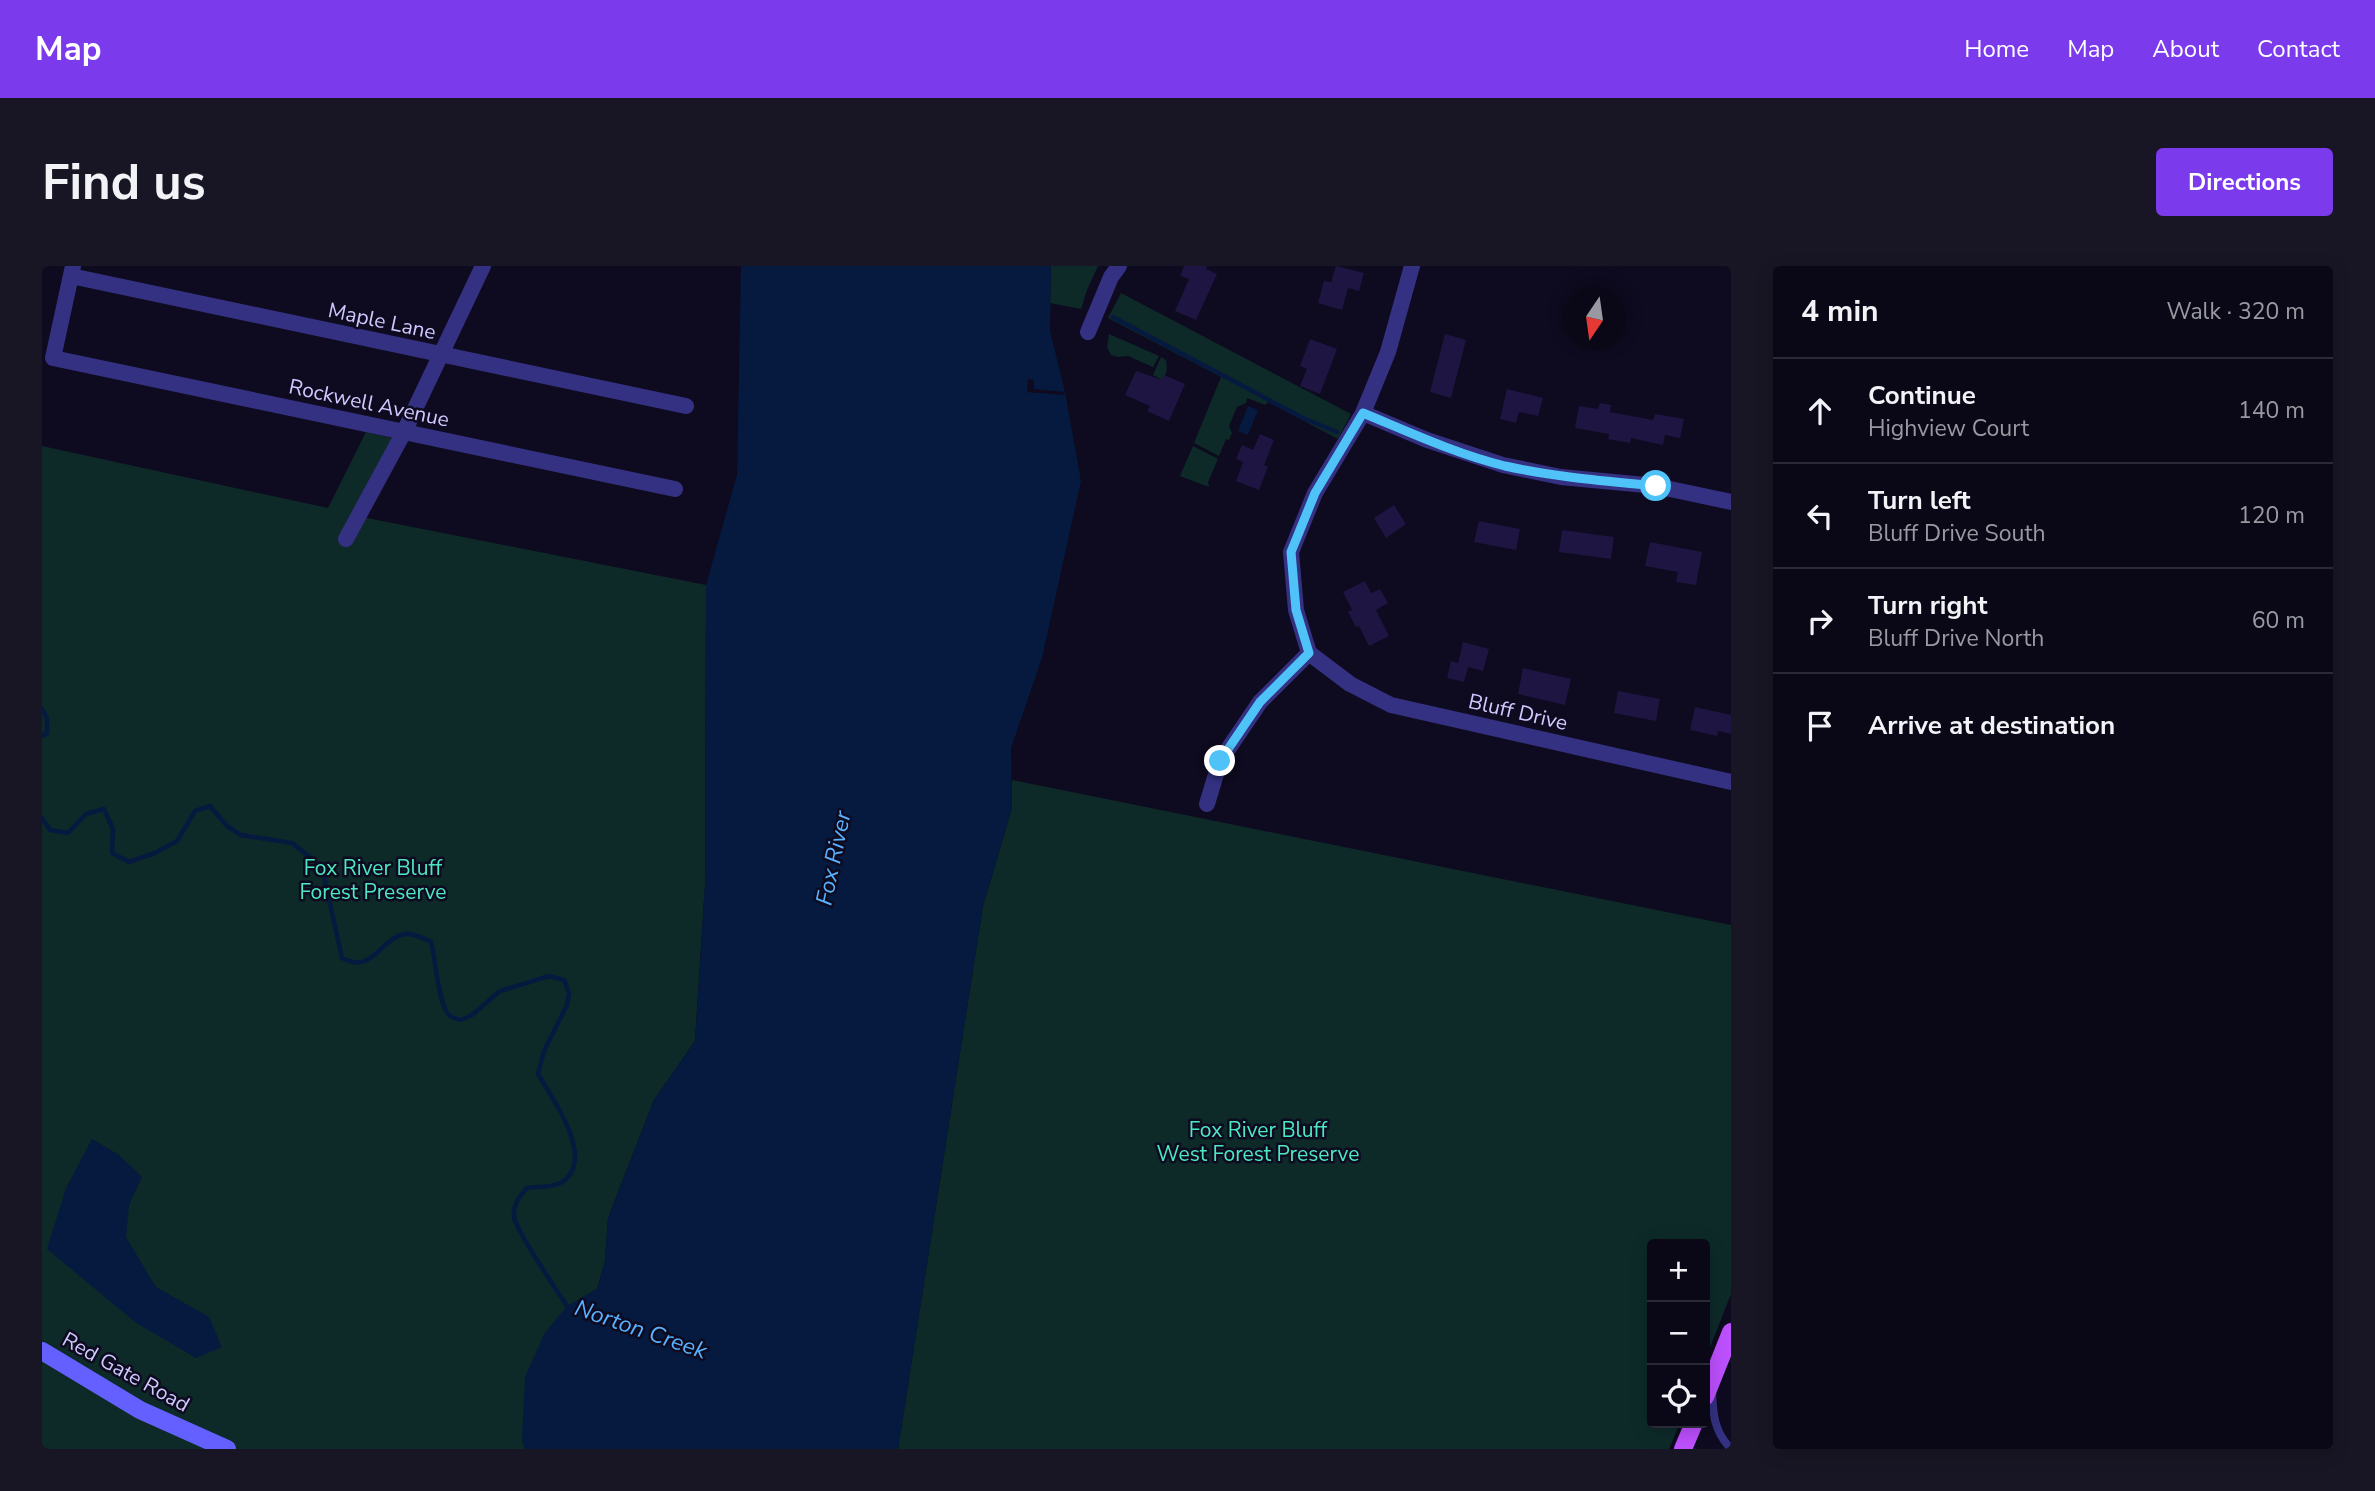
<!DOCTYPE html>
<meta charset="utf-8">
<style>
:root{--surface:#0a0817;--page:#181624;--text:#f1f3f6;--muted:#999aa1;--line:#2a2936;--accent:#7c3aed}
body{margin:0;font-family:"Nunito Sans",sans-serif;background:var(--page);color:var(--text)}
.controls{position:absolute;right:21px;bottom:21px;display:grid;overflow:hidden;border-radius:7px;box-shadow:0 4px 18px #0003}
.controls button{width:63px;height:63px;display:grid;place-items:center;padding:0;border:0;border-bottom:2px solid var(--line);background:var(--surface);color:var(--text);font:35px sans-serif}
.compass{position:absolute;left:1521px;top:21px;width:63px;height:63px;border-radius:50%;background:var(--surface);box-shadow:0 4px 18px #0003;rotate:193deg}
.stop{position:absolute;width:21px;height:21px;margin:-16px;border:5px solid #4fc3f7;border-radius:50%;background:#fff}
.stop.end{background:#4fc3f7;border-color:#fff;box-shadow:0 2px 7px #0008}
.list{margin:0;padding:0;list-style:none}
h2{display:flex;justify-content:space-between;align-items:center;height:91px;margin:0;padding:0 28px;font-size:30px}
h2 small{font-size:23px;font-weight:400;color:var(--muted)}
.list li{display:grid;grid-template-columns:46px 1fr auto;gap:21px;align-items:center;box-sizing:border-box;height:105px;padding:0 28px;border-top:2px solid var(--line)}
.list b{display:block;font-size:26px;white-space:nowrap}
.list p{margin:0;font-size:23px;white-space:nowrap;color:var(--muted)}
.list em{font-size:23px;font-style:normal;color:var(--muted)}
.icon{flex:none;width:38px;height:38px;fill:none;stroke:currentColor;stroke-width:2;stroke-linecap:round;stroke-linejoin:round}
.map{position:relative;flex:none;width:1689px;height:1183px;overflow:hidden;border-radius:7px}
header{display:flex;align-items:center;gap:42px;box-sizing:border-box;height:98px;padding:0 35px;background:var(--accent);color:#fff}
header strong{font-size:33px}
nav{display:flex;gap:38px;margin-inline-start:auto;font-size:24px}
.intro{display:flex;align-items:center;justify-content:space-between;box-sizing:border-box;height:168px;padding:0 42px}
h1{margin:0;font-size:49px}
.button{padding:18px 32px;border-radius:7px;background:var(--accent);color:#fff;font-size:24px;font-weight:700}
main{display:flex;gap:42px;padding:0 42px}
aside{flex:1;background:var(--surface);border-radius:7px;box-shadow:0 4px 18px #0003}
.map>svg:first-child{display:block}
</style>
<header>
<strong>Map</strong>
<nav><a>Home</a><a>Map</a><a>About</a><a>Contact</a></nav>
</header>
<div class="intro"><h1>Find us</h1><a class="button">Directions</a></div>
<main>
<div class="map">
<svg width="1689" height="1183" viewBox="0 0 1689 1183">
<rect width="100%" height="100%" fill="#0e0a1f"/>
<!-- green -->
<path fill="#0d2a29" d="M 1009,0 L 1056,0 L 1045,24 L 1039,43 L 1008,37 Z
M 1079,27 L 1309,148 L 1296,173 L 1226,136 L 1223,139 L 1205,132 L 1204,137 L 1195,141 L 1187,160 L 1190,167 L 1187,174 L 1184,173 L 1177,190 L 1152,177 L 1179,111 L 1066,52 Z
M 1067,68 L 1117,90 L 1111,101 L 1086,90 L 1076,91 L 1069,89 L 1065,81 Z
M 1119,91 L 1124,94 C 1125,102 1126,108 1120,114 L 1111,109 Z
M 324,166 L 362,175 L 320,251 L 664,319 L 663,618 L 653,775 L 612,834 L 566,952 L 563,995 L 555,1023 L 525,1041 L 480,1173 L 483,1183 L 0,1183 L 0,180 L 286,242 Z
M 1151,180 L 1176,193 L 1166,216 L 1167,221 L 1138,210 Z
M 970,514 L 1689,659 L 1689,1028 L 1663,1094 L 1663,978 L 1610,978 L 1610,1157 L 1638,1157 L 1627,1183 L 856,1183 L 941,640 L 970,542 Z"/>
<!-- water -->
<path fill="#051a3e" d="M 699,0 L 1009,0 L 1008,65 L 1023,126 L 1039,215 L 1000,392 L 969,482 L 970,542 L 941,640 L 856,1183 L 483,1183 L 480,1173 L 483,1111 L 502,1068 L 525,1040 L 555,1023 L 563,995 L 566,952 L 612,834 L 653,775 L 663,618 L 664,319 L 695,209 Z
M 1206,140 L 1216,144 L 1206,169 L 1196,165 Z
M 50,873 L 77,889 L 100,911 L 87,939 L 84,971 L 114,1021 L 167,1051 L 180,1081 L 154,1092 L 93,1056 L 5,983 L 24,922 Z"/>
<!-- pier -->
<path fill="#0e0a1f" d="M 986,113 L 992,114 L 992,123 L 1023,126 L 1022,129 L 985,126 Z"/>
<g fill="none" stroke-linecap="round" stroke-linejoin="round">
<!-- stream -->
<path stroke="#051a3e" stroke-width="4.5" d="M 1071,51 L 1261,152 L 1295,166
M 0,443 L 5,452 L 5,467 L 0,470
M 0,552 L 8,564 L 26,567 L 44,548 L 62,543 L 71,563 L 70,587 L 87,596 L 113,587 L 135,575 L 153,545 L 168,540 L 185,560 L 199,569 L 250,577 L 280,601 L 300,692 C 331,709 338,672 363,668 C 372,667 381,672 389,676 C 394,693 396,740 408,750 C 411,752 415,753 419,754 L 430,749 L 458,725 L 507,710 L 522,714 L 527,727 L 525,739 L 502,785 L 496,808 C 510,832 552,889 523,914 C 514,922 496,920 485,922 C 477,931 471,938 472,951 C 475,967 514,1023 525,1040 L 528,1042"/>
</g>
<!-- building -->
<path fill="#1e1542" d="M 1142,0 L 1165,0 L 1164,3 L 1175,8 L 1154,54 L 1133,45 L 1147,13 L 1138,10 Z
M 1294,0 L 1322,7 L 1317,25 L 1306,22 L 1300,44 L 1276,37 L 1282,15 L 1289,16 Z
M 1403,68 L 1424,74 L 1409,132 L 1388,126 Z
M 1268,73 L 1295,83 L 1278,128 L 1258,120 L 1265,103 L 1258,100 Z
M 1094,105 L 1120,114 L 1122,109 L 1143,118 L 1127,155 L 1105,145 L 1108,140 L 1083,129 Z
M 1465,123 L 1501,132 L 1496,150 L 1477,146 L 1474,157 L 1458,153 Z
M 1558,137 L 1569,139 L 1568,146 L 1611,154 L 1613,148 L 1642,153 L 1638,172 L 1623,169 L 1621,179 L 1589,172 L 1588,177 L 1566,173 L 1567,168 L 1533,162 L 1537,140 L 1556,143 Z
M 1218,168 L 1232,174 L 1222,199 L 1226,201 L 1217,224 L 1194,215 L 1201,196 L 1194,193 L 1200,179 L 1211,184 Z
M 1352,239 L 1364,258 L 1344,272 L 1332,252 Z
M 1437,255 L 1478,263 L 1474,284 L 1432,276 Z
M 1520,264 L 1572,271 L 1569,293 L 1517,286 Z
M 1608,276 L 1660,286 L 1654,319 L 1634,316 L 1636,306 L 1603,300 Z
M 1323,315 L 1329,327 L 1338,323 L 1346,337 L 1334,344 L 1347,370 L 1327,380 L 1317,360 L 1314,361 L 1306,346 L 1310,344 L 1301,326 Z
M 1421,376 L 1447,383 L 1441,405 L 1426,401 L 1422,416 L 1405,412 L 1409,395 L 1416,397 Z
M 1481,402 L 1529,413 L 1523,439 L 1476,428 Z
M 1576,425 L 1618,433 L 1614,455 L 1572,447 Z
M 1653,441 L 1689,449 L 1689,468 L 1676,465 L 1675,470 L 1648,464 Z"/>
<g fill="none" stroke-linecap="round" stroke-linejoin="round">
<!-- service -->
<path stroke="#343182" stroke-width="8" d="M 1670,1125 C 1671,1149 1672,1165 1689,1183"/>
<!-- minor -->
<path stroke="#343182" stroke-width="16" d="M 31,0 L 11,92 L 633,223
M 29,10 L 644,140
M 1046,66 L 1069,11 L 1077,0
M 1321,147 L 1385,174 L 1461,199 L 1519,211 L 1614,220 L 1689,236
M 304,273 L 362,166 L 441,0
M 1267,387 L 1308,418 L 1349,439 L 1689,516
M 1267,387 L 1254,344 L 1249,286 L 1273,227 L 1321,147 L 1346,86 L 1370,0
M 1165,538 L 1178,495 L 1218,436 L 1267,387"/>
<!-- secondary -->
<path stroke="#6360ff" stroke-width="18" d="M 0,1085 L 98,1144 L 185,1183"/>
<!-- primary -->
<path stroke="#bd50ff" stroke-width="18" d="M 1663,1131 L 1689,1066
M 1641,1183 L 1652,1157"/>
</g>
<g fill="none" stroke-linecap="round" stroke-linejoin="round">
<!-- route -->
<path stroke="#4fc3f7" stroke-width="9" d="M 1178,495 L 1218,436 L 1267,387 L 1254,344 L 1249,286 L 1273,227 L 1321,147 C 1367,166 1414,188 1463,200 C 1513,211 1563,215 1614,220"/>
</g>
<g text-anchor="middle" stroke-width="5" stroke-linejoin="round" paint-order="stroke">
<!-- street labels -->
<g font-size="21" fill="#cfc9ff" stroke="#0e0a1f">
<text transform="translate(340 55) rotate(12)" y="7">Maple Lane</text>
<text transform="translate(327 137) rotate(12)" y="7">Rockwell Avenue</text>
<text transform="translate(1476 446) rotate(13)" y="7">Bluff Drive</text>
<text transform="translate(84 1106) rotate(29)" y="7">Red Gate Road</text>
</g>
<!-- park labels -->
<g font-size="21" fill="#4be8c1" stroke="#0e0a1f">
<text x="331" y="609">Fox River Bluff<tspan x="331" dy="24">Forest Preserve</tspan></text>
<text x="1216" y="871">Fox River Bluff<tspan x="1216" dy="24">West Forest Preserve</tspan></text>
</g>
<!-- water labels -->
<g font-size="23" font-style="italic" fill="#57b1ff" stroke="#0e0a1f">
<text transform="translate(791 592) rotate(-78)" y="8">Fox River</text>
<text transform="translate(599 1063) rotate(19)" y="8">Norton Creek</text>
</g>
</g>
</svg>
<div class="controls">
<button>+</button>
<button>−</button>
<button><svg class="icon" aria-label="locate" viewBox="0 0 24 24"><circle cx="12" cy="12" r="6"/><path d="M12 2v4M12 18v4M2 12h4M18 12h4"/></svg></button>
</div>
<svg class="compass" viewBox="-18 -18 36 36"><path d="M0-13l5 13h-10z" fill="#e53935"/><path d="M0 13l5-13h-10z" fill="#999aa1"/></svg>
<div class="stop" style="left:1614px;top:220px"></div>
<div class="stop end" style="left:1178px;top:495px"></div>
</div>
<aside>
<h2>4 min<small>Walk · 320 m</small></h2>
<ul class="list">
<li><svg class="icon" aria-label="ahead" viewBox="0 0 24 24"><path d="M12 20V5M6 11l6-6 6 6"/></svg><div><b>Continue</b><p>Highview Court</p></div><em>140 m</em></li>
<li><svg class="icon" aria-label="left" viewBox="0 0 24 24"><path d="M17 20v-9H6M10 6l-5 5 5 5"/></svg><div><b>Turn left</b><p>Bluff Drive South</p></div><em>120 m</em></li>
<li><svg class="icon" aria-label="right" viewBox="0 0 24 24"><path d="M7 20v-9h11M14 6l5 5-5 5"/></svg><div><b>Turn right</b><p>Bluff Drive North</p></div><em>60 m</em></li>
<li><svg class="icon" aria-label="arrive" viewBox="0 0 24 24"><path d="M6 21V4h12l-3 4 3 4H6"/></svg><div><b>Arrive at destination</b></div></li>
</ul>
</aside>
</main>
